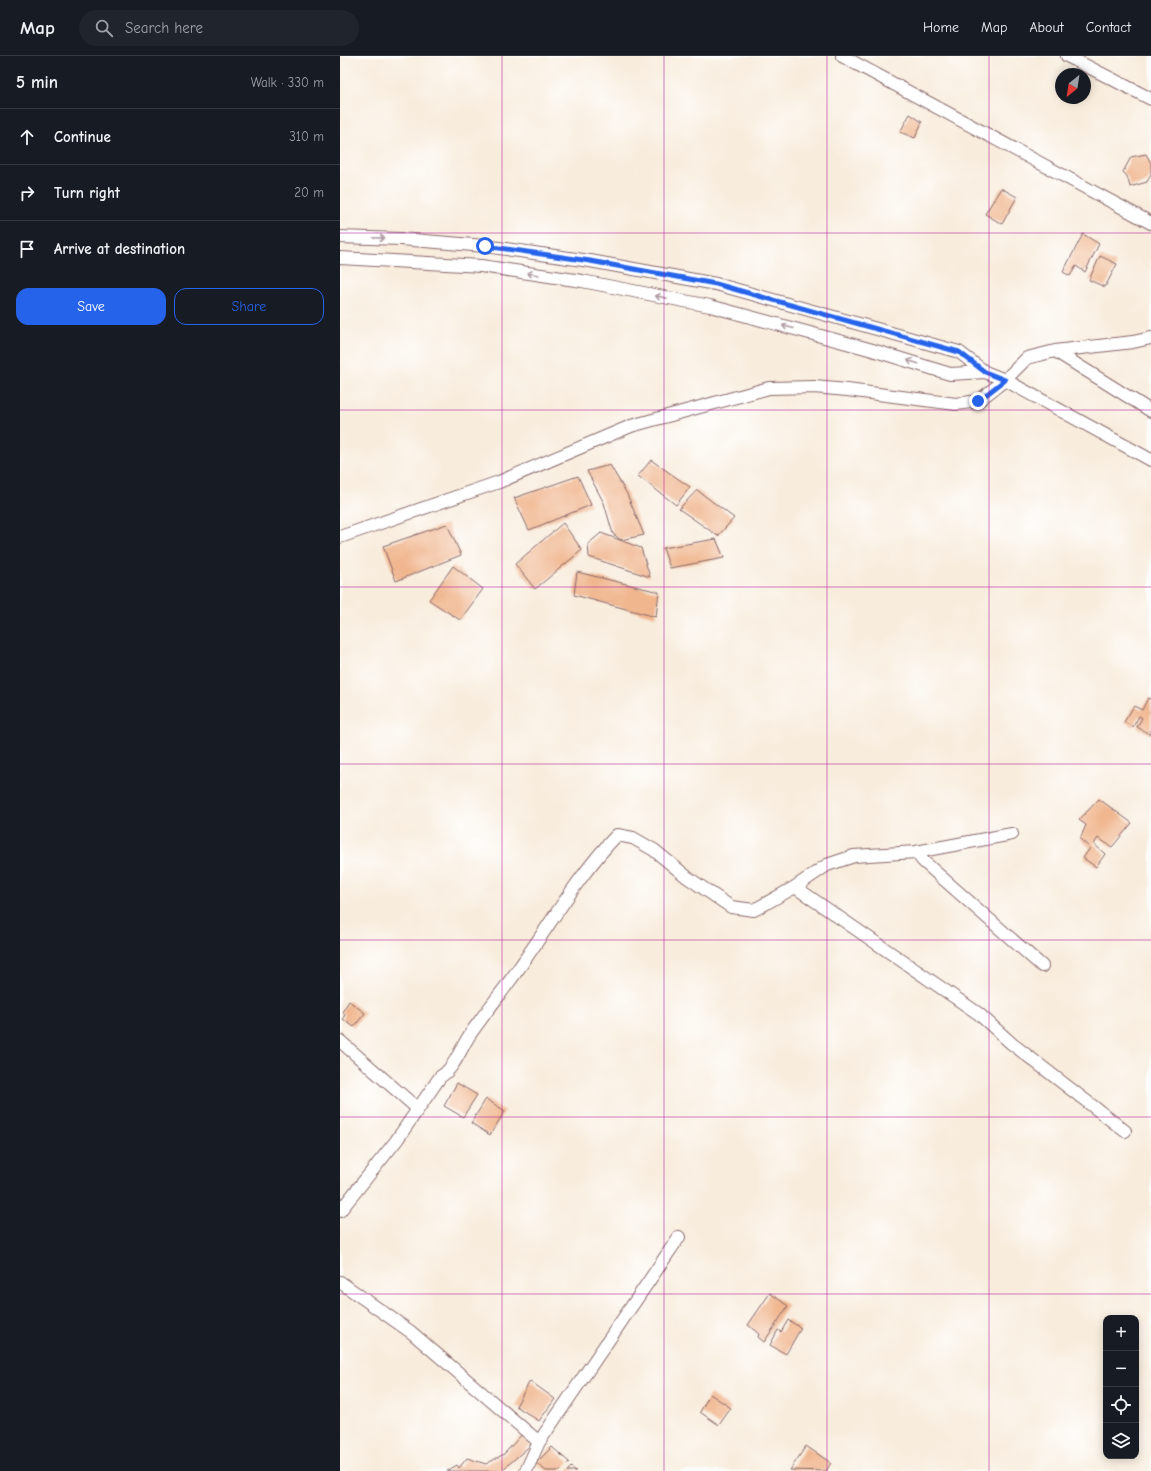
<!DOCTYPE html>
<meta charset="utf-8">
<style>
:root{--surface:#171b24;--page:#20242c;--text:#f1f3f6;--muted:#9ea1a6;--line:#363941;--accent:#2563eb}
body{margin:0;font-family:"Comic Neue",sans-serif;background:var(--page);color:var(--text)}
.controls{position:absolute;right:12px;bottom:12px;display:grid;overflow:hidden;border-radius:8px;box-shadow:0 2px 10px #0003}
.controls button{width:36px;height:36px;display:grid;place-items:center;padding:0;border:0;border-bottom:1px solid var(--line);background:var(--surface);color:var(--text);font:20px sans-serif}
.compass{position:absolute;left:715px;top:12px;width:36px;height:36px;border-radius:50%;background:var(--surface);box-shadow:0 2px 10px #0003;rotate:210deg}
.stop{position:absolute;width:12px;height:12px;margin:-9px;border:3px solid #2563eb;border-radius:50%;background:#fff}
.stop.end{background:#2563eb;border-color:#fff;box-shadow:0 1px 4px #0008}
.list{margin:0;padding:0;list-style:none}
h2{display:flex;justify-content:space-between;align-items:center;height:52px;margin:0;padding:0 16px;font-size:17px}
h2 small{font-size:13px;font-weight:400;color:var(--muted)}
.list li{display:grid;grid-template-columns:26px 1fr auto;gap:12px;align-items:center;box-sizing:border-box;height:56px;padding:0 16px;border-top:1px solid var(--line)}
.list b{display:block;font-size:15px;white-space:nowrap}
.list em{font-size:13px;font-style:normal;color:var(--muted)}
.actions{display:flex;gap:8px;padding:12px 16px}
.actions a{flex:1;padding:9px 0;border:1px solid var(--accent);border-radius:12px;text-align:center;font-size:14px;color:var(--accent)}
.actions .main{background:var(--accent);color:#fff}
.icon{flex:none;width:22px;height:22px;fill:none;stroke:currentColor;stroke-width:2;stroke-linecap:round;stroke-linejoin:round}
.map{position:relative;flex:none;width:811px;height:1415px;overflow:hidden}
header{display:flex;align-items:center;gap:24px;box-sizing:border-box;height:56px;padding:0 20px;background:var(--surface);border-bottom:1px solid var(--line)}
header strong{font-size:19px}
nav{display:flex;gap:22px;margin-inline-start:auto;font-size:14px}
.search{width:280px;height:36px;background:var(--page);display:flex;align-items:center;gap:10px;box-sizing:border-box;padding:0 14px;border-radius:22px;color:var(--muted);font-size:15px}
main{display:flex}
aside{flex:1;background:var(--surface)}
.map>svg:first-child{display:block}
</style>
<header>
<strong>Map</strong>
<div class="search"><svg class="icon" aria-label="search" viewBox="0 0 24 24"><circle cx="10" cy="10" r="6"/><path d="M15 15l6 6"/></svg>Search here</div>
<nav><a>Home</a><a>Map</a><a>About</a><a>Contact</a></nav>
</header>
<main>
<aside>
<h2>5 min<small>Walk · 330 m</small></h2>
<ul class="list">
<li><svg class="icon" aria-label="ahead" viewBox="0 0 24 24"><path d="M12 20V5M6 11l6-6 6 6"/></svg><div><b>Continue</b></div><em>310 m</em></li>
<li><svg class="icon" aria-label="right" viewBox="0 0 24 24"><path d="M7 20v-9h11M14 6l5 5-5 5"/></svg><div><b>Turn right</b></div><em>20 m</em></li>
<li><svg class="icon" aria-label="arrive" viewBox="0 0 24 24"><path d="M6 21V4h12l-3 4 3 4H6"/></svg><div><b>Arrive at destination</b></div></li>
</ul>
<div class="actions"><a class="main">Save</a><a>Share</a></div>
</aside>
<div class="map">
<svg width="811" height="1415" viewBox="0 0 811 1415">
<rect width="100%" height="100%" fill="#fff"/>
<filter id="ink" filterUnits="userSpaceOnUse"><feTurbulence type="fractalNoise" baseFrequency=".025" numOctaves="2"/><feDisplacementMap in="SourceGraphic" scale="8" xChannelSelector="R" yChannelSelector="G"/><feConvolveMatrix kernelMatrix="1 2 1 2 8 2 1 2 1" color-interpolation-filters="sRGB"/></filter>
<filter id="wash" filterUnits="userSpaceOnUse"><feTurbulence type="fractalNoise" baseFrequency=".012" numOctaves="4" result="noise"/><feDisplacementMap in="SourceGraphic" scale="16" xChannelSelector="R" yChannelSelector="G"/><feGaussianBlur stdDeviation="0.9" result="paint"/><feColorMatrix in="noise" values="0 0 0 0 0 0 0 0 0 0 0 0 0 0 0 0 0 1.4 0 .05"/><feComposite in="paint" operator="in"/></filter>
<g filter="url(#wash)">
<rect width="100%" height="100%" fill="#f8ecdc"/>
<g id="blocks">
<!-- building -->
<path fill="#f0b68e" d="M 570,58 L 582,66 L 575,82 L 560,76 Z
M 806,98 L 811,107 L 811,118 L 807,126 L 790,131 L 787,120 L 783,116 L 791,101 Z
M 661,132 L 677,141 L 662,168 L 645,158 Z
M 743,178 L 759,188 L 745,216 L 736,210 L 730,220 L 723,216 Z
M 760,200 L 777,208 L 765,231 L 749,224 Z
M 311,404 L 350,431 L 336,449 L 298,420 Z
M 270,409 L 287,438 L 304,479 L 281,484 L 273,478 L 264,447 L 247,415 Z
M 238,420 L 251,449 L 189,474 L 174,442 Z
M 357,434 L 394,462 L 378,480 L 339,453 Z
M 223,467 L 242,494 L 195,533 L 175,508 Z
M 107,468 L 121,499 L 56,525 L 43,490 Z
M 261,477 L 301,492 L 310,521 L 249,501 L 248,488 Z
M 376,483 L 384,502 L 330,512 L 323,492 Z
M 113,510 L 143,533 L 120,564 L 89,544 Z
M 237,516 L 319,536 L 316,561 L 234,539 Z
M 808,642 L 811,643 L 811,679 L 797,671 L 802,662 L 799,660 L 793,671 L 784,666 L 794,650 L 802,654 Z
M 759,743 L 792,767 L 772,791 L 758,782 L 754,788 L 765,798 L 756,811 L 743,802 L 750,792 L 740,783 L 746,769 L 739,764 Z
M 9,945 L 25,957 L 14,971 L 3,963 L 5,958 L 2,956 Z
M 117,1027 L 137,1039 L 123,1061 L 104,1050 Z
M 146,1043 L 165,1055 L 150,1079 L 131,1067 Z
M 430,1237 L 448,1250 L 424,1286 L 418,1281 L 419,1278 L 408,1269 Z
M 448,1264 L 461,1272 L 446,1298 L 430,1289 L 438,1274 L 441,1276 Z
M 190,1325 L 215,1343 L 199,1365 L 176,1350 Z
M 370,1338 L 391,1352 L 379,1369 L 360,1356 Z
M 185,1375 L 193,1387 L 161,1415 L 107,1415 L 117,1409 L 119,1412 L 127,1402 L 146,1408 L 164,1398 Z
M 466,1390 L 491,1407 L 486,1415 L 450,1414 Z
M 212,1391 L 229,1406 L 220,1415 L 206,1415 L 196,1407 Z
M 231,1411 L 236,1415 L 227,1415 Z"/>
</g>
</g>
<g filter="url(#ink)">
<use href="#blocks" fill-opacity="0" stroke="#876769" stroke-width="1"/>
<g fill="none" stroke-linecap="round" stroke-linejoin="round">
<defs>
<path id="minor" d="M 502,0 L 811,167
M 727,0 L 811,43
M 0,181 L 61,183 L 145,190 L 250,205 L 376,228 L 619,296 L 645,316 L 665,324 L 811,404
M 0,202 L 141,210 L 242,225 L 370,250 L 529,293 L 610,318 L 645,316
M 715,295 L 811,355
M 0,481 L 159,426 L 291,370 L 429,332 L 474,331 L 507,334 L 616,348 L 638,345 L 665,324 L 687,302 L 715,295 L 793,286 L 811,282
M 576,796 L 583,805 L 702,910
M 455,831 L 639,958 L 671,987 L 785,1075
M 0,985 L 78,1053
M 0,1155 L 56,1085 L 100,1021 C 115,1012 121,991 131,977 C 150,950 172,924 190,896 C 218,856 243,814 277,779 L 293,782 L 314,794 L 347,821 L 391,851 L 414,854 L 455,831 L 487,809 L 514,800 L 576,796 L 672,778
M 0,1226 L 71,1276 L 199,1386
M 186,1415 L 199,1386 L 339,1181"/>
</defs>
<!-- minor casing -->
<use href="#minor" stroke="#876769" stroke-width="14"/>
<!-- minor -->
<use href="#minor" stroke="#fff" stroke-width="12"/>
</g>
<!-- one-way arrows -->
<defs><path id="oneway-shaft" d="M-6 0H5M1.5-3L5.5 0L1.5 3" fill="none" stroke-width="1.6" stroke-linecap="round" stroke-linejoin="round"/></defs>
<g stroke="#ae9aa0">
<use href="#oneway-shaft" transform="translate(39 182) rotate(2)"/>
<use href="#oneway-shaft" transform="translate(193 218) rotate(-171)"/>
<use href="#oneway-shaft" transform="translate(321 241) rotate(-169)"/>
<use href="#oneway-shaft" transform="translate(448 271) rotate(-165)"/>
<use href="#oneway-shaft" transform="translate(573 306) rotate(-162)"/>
</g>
</g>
<g fill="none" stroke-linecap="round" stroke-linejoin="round" filter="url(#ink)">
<!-- route -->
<path stroke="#2563eb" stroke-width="5" d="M 145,190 L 250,205 L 376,228 L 619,296 L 645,316 L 665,324 L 638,345"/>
</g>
<!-- grid -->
<path fill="none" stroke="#b5179e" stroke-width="1" stroke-opacity="0.55" d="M 162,0 L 162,1415M 324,0 L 324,1415M 487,0 L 487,1415M 649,0 L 649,1415M 0,177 L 811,177M 0,354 L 811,354M 0,531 L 811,531M 0,708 L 811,708M 0,884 L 811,884M 0,1061 L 811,1061M 0,1238 L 811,1238"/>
</svg>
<div class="controls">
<button>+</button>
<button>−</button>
<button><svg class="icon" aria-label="locate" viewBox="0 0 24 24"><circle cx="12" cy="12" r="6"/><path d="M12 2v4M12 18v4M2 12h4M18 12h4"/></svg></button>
<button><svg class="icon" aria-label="layers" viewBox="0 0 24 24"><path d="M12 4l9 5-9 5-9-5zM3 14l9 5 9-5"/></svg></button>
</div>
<svg class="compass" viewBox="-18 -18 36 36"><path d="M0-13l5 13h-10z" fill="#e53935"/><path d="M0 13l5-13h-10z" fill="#9ea1a6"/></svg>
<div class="stop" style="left:145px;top:190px"></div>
<div class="stop end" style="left:638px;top:345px"></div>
</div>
</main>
